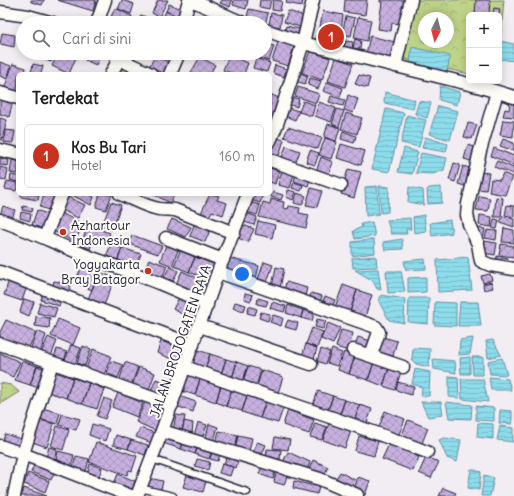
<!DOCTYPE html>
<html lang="id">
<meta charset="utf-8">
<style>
:root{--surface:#fff;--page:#f2f2f2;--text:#202124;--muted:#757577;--line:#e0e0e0;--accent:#c8321e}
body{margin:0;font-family:Delius,sans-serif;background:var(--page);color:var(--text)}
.controls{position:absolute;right:12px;top:12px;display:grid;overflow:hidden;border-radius:6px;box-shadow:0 2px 10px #0003}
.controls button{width:36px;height:36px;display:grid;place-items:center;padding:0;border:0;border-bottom:1px solid var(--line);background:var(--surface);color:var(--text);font:20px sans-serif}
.compass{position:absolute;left:418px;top:12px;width:36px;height:36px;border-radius:50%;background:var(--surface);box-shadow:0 2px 10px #0003;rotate:186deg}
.you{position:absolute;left:242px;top:274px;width:14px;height:14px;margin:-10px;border:3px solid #fff;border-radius:50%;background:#1a73e8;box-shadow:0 0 0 6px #1a73e833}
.badge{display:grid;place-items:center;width:26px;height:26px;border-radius:50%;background:var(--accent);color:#fff;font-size:13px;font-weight:700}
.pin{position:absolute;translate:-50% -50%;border:2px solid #fff;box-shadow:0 1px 4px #0006}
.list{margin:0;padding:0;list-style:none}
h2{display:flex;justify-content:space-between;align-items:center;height:52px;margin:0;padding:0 16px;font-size:17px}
h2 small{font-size:13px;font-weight:400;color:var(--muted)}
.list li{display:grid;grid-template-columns:26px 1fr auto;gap:12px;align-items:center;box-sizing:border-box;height:64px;margin:0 8px 8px;padding:0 8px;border:1px solid var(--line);border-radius:6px}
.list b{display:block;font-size:15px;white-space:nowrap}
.list p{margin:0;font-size:13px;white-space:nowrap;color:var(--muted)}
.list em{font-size:13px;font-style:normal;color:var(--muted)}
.icon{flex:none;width:22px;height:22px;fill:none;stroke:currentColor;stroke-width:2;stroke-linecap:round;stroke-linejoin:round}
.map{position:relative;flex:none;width:514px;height:496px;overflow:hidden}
.search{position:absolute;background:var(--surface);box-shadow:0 2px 10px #0003;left:16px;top:16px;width:256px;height:44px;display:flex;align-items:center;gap:10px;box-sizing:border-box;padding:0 14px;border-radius:22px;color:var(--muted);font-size:15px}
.panel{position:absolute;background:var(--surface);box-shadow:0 2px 10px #0003;left:16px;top:72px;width:256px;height:124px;border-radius:6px}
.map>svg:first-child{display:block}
</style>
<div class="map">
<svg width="514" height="496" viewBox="0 0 514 496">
<defs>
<pattern id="forest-crowns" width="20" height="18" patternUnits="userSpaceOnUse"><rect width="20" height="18" fill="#bfd489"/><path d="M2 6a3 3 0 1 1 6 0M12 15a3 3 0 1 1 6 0" fill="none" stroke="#a4b677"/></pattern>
<pattern id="water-rules" width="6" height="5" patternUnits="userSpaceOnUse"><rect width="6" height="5" fill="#8ddceb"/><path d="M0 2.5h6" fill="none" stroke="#79bcca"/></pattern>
<pattern id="building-cross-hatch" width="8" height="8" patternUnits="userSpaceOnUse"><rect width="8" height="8" fill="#c7b0df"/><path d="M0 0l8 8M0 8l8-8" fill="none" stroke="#ab97c0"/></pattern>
</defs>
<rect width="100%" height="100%" fill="#f2edf2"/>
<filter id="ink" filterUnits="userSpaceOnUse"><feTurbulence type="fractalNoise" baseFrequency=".025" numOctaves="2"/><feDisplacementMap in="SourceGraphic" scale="8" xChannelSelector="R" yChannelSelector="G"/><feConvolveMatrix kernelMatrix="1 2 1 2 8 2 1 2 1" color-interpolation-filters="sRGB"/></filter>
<g filter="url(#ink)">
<!-- forest -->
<path fill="url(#forest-crowns)" stroke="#707b62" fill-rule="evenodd" d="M 412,0 L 504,0 L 499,56 L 499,15 L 469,15 L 469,74 L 400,58 ZM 424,18 L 448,18 L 448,42 L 424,42 Z
M 0,383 L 11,385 L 19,392 L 0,404 Z"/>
<!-- water -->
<path fill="url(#water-rules)" stroke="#6292a5" d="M 500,41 L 514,44 L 514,61 L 499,59 Z
M 412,47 L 450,56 L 447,72 L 410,62 Z
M 440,86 L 460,92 L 457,105 L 439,100 Z
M 385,92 L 415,100 L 413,109 L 384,103 Z
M 419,101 L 431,103 L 427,118 L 415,114 Z
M 438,106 L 458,111 L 450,140 L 429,134 Z
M 386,109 L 404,113 L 389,172 L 372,169 Z
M 407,115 L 426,120 L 419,147 L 401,143 Z
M 425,137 L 448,144 L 446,152 L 422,148 Z
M 404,148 L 418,152 L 412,174 L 398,172 Z
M 421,153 L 447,158 L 444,170 L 433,174 L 416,173 Z
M 377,186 L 379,214 L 366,216 L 365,187 Z
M 379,186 L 389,187 L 388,212 L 381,213 Z
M 409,187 L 423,190 L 424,205 L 408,202 Z
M 441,187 L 442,203 L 428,204 L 427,190 L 429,188 Z
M 424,215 L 426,231 L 414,233 L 413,217 Z
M 410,218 L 411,229 L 406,229 L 407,234 L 391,234 L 387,220 Z
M 450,220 L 452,233 L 432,236 L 430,223 Z
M 372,222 L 375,236 L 355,239 L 353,231 L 362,227 L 361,224 Z
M 374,239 L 375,253 L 352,256 L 352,242 Z
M 402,239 L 403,249 L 385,250 L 383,242 Z
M 376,256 L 377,267 L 353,268 L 352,258 Z
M 468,257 L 472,290 L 438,292 L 437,260 Z
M 425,259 L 426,269 L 406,270 L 404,261 Z
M 378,269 L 381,290 L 377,289 L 373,281 L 355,270 Z
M 386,271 L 401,271 L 405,292 L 388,293 Z
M 426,277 L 426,292 L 408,293 L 408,278 Z
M 381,295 L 405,299 L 404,323 L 389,320 L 379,302 Z
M 409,298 L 429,298 L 428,324 L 408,322 Z
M 435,302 L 456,303 L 456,326 L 434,325 Z
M 460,302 L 478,302 L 481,326 L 458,326 Z
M 473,338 L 470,354 L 459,355 L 460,340 Z
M 493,340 L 501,355 L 488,358 L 486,341 Z
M 413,348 L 430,349 L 429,367 L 416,364 L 412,360 Z
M 470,357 L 470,374 L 461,374 L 460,358 Z
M 472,357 L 483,357 L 483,375 L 473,375 Z
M 502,358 L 507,375 L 490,374 L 488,361 Z
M 433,359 L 455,361 L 456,373 L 434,369 Z
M 415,369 L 430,372 L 429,396 L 421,396 L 422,387 L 412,384 Z
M 449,376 L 458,377 L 459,398 L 449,397 Z
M 489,377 L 508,379 L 511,390 L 491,390 Z
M 461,379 L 483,379 L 488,402 L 462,399 Z
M 421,402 L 441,402 L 443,415 L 428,417 Z
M 446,402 L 472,405 L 471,419 L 449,418 Z
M 476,406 L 494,408 L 494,421 L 476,420 Z
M 500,410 L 512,411 L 512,424 L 499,423 Z
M 478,423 L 493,424 L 493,439 L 477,437 Z
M 500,426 L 513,428 L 513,442 L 497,440 Z
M 444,438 L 461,440 L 457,462 L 447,458 L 439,440 Z
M 471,469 L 481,472 L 479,490 L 468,488 Z
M 484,475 L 494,478 L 490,496 L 481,496 Z"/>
<!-- building -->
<path fill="url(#building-cross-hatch)" stroke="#22223b" d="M 31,0 L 44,0 L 42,5 L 31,2 Z
M 57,0 L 96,0 L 93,11 Z
M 122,0 L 134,4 L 131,14 L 118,9 Z
M 158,0 L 168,0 L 159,17 L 152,13 Z
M 222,0 L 232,0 L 230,7 L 220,3 Z
M 234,0 L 248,0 L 246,9 L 233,5 Z
M 260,0 L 271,0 L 269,9 L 259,7 Z
M 273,0 L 282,1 L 280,11 L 272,10 Z
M 287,0 L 303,0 L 302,6 L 286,3 Z
M 345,0 L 367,0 L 365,15 L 344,12 Z
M 380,0 L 405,0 L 401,24 L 392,23 L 391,31 L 378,29 L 382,2 L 380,2 Z
M 476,0 L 490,0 L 489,15 L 475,15 Z
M 169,4 L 182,9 L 178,17 L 166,11 Z
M 115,8 L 132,16 L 128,23 L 119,23 L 110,19 Z
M 494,8 L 500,9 L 499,15 L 493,14 Z
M 249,9 L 268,13 L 265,25 L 265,23 L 256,23 L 246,21 Z
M 166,11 L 178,17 L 175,23 L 163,18 Z
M 288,11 L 304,16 L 300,27 L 284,22 Z
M 323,11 L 343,15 L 341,31 L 320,27 Z
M 214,13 L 231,23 L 208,23 Z
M 271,13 L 282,15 L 280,27 L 269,25 Z
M 141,15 L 148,18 L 146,23 L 137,23 Z
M 346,16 L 355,18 L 351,36 L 342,34 Z
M 358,17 L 371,20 L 367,41 L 354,38 Z
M 286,26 L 300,29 L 298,38 L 284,35 Z
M 318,30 L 335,33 L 332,48 L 315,44 Z
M 2,33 L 15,35 L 14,47 L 0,44 Z
M 340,35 L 346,36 L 345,44 L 339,43 Z
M 280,36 L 296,41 L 288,66 L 272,61 Z
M 370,36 L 395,42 L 390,60 L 366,54 Z
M 355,39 L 361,41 L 360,49 L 353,48 Z
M 345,41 L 353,42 L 352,49 L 344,47 Z
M 265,43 L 274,46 L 269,61 L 253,56 L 254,53 L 265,53 Z
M 310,51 L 330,58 L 322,80 L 302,73 Z
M 27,53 L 54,53 L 51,62 Z
M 58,53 L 78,53 L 69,74 L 52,66 Z
M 89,53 L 101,53 L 96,65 L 85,60 Z
M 157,53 L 176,53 L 173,60 Z
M 210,53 L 226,53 L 223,59 Z
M 229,55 L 248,63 L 244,74 L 234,74 L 223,70 Z
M 155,56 L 171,63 L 165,74 L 149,67 Z
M 200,57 L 215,65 L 210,74 L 190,74 Z
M 256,58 L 270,63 L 267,72 L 253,68 Z
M 336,58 L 353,64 L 345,87 L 328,81 Z
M 0,62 L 11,66 L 7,79 L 0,76 Z
M 13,64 L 26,68 L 24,74 L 18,74 L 17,94 L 4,89 Z
M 33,64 L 43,66 L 41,74 L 31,73 Z
M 121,64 L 142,74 L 116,74 Z
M 275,65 L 286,69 L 284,77 L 273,73 Z
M 298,72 L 308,76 L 305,84 L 295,81 Z
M 359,75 L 370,78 L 367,88 L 355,84 Z
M 310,78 L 321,81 L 318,89 L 308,85 Z
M 327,82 L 343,88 L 340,97 L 323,91 Z
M 298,87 L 319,94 L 316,103 L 295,96 Z
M 270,94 L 281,99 L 272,119 L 270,118 Z
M 348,95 L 358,99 L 353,113 L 344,110 Z
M 331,96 L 345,100 L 343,106 L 329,102 Z
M 0,97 L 13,101 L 9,117 L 0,114 Z
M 290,97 L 299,99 L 297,107 L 288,104 Z
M 510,100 L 514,101 L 514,117 L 503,116 L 505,109 L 509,110 Z
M 303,101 L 315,105 L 312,116 L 299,112 Z
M 319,102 L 336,108 L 331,122 L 315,116 Z
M 288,108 L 299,111 L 295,120 L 285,116 Z
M 337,109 L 344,111 L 339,127 L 332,124 Z
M 346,113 L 362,118 L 357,134 L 341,129 Z
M 0,118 L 7,120 L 2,140 L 0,140 Z
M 503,120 L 514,121 L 513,137 L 500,135 Z
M 468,123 L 477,125 L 472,139 L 464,137 Z
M 328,124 L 340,128 L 336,141 L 324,137 Z
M 288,127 L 322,138 L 318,149 L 284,137 Z
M 5,130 L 15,131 L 13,143 L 4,142 Z
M 343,131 L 356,136 L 354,143 L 341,139 Z
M 274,137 L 284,140 L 278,159 L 270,157 L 270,150 Z
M 325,138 L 337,142 L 331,159 L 319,155 Z
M 503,139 L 514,143 L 514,151 L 500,146 Z
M 341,144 L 365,151 L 361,165 L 337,158 Z
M 468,145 L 478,148 L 474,162 L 464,159 Z
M 286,146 L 300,151 L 294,167 L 280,162 Z
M 494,148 L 514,156 L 514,165 L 491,156 Z
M 310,150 L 319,153 L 315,165 L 306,162 Z
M 321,157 L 333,162 L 327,180 L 315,175 Z
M 0,158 L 9,160 L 8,166 L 0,165 Z
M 12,160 L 18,161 L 18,174 L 10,173 Z
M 497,161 L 514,168 L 513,174 L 494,167 Z
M 454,163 L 460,165 L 455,182 L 449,180 Z
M 463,166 L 473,169 L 468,187 L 458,184 Z
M 0,167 L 8,169 L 6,180 L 0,179 Z
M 270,168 L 279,171 L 275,184 L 270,182 Z
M 348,169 L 361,172 L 354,198 L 341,194 Z
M 282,170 L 294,174 L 290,188 L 278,185 Z
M 297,171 L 311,176 L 308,186 L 294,181 Z
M 480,172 L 489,173 L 486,190 L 478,189 Z
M 503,173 L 512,177 L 505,195 L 489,192 L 491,179 L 500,180 Z
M 11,175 L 18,176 L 18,182 L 10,180 Z
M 7,181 L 18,183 L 16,191 L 5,189 Z
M 294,182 L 303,185 L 301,191 L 292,188 Z
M 311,188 L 322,191 L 317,207 L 306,205 Z
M 288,190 L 296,192 L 293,200 L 286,197 Z
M 273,192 L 283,195 L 281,200 L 271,197 Z
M 297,193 L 306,196 L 302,205 L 294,203 Z
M 21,194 L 39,194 L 38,200 L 21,197 Z
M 44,194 L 56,194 L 51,211 L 40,207 Z
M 73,194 L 88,194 L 94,197 L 91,205 L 72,195 Z
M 100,194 L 112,194 L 106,210 L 96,207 Z
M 153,194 L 175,194 L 170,203 Z
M 210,194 L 219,196 L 217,200 L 227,203 L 223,215 L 212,211 L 208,219 L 200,215 Z
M 252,194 L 263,194 L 260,203 L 250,200 Z
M 479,196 L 490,198 L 488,211 L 476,210 Z
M 68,197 L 85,205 L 78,218 L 62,210 Z
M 496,197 L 503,198 L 501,217 L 494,217 Z
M 271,199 L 284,202 L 283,208 L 288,209 L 289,206 L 300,208 L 299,213 L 309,215 L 306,228 L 259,217 L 263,202 L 270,204 Z
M 111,202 L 121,205 L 112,230 L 102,226 Z
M 249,202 L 260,205 L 257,215 L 246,212 Z
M 507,205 L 514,206 L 514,217 L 505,215 Z
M 3,206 L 15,210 L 12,219 L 0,215 Z
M 23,206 L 33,208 L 32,212 L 22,210 Z
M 37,210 L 52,216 L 46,230 L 32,225 Z
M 21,212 L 31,214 L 30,221 L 20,218 Z
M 59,212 L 83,224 L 75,242 L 51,230 Z
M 246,213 L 257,217 L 254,225 L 244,222 Z
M 480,215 L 492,217 L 491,227 L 479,225 Z
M 503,216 L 514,219 L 514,227 L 500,222 Z
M 172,219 L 191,227 L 186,237 L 167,229 Z
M 494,219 L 499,220 L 497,229 L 492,228 Z
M 258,221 L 275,225 L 272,238 L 255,234 Z
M 195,222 L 211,228 L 205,242 L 190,236 Z
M 88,225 L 110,233 L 106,243 L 94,239 L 90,249 L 81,245 Z
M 243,225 L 254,229 L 248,242 L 238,238 Z
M 478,228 L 485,229 L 483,239 L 477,238 Z
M 504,228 L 514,230 L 514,243 L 502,242 Z
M 487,230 L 497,231 L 496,240 L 485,238 Z
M 132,235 L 162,246 L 158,254 L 129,244 Z
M 484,241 L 497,243 L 495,255 L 483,253 Z
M 111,244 L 122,248 L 117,262 L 105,259 Z
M 501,244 L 514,246 L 514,257 L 499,255 Z
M 166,245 L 178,250 L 172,266 L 160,261 Z
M 122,248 L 141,254 L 135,269 L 117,262 Z
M 180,251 L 195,257 L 189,272 L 174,266 Z
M 497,256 L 508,258 L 507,265 L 496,263 Z
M 195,257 L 216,265 L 210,280 L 189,272 Z
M 90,258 L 103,262 L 99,271 L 87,266 Z
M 229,258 L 259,266 L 256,278 L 226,269 Z
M 149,259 L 167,266 L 161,280 L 144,273 Z
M 264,262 L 273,265 L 266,285 L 257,282 Z
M 82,265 L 99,272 L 92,290 L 75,283 Z
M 170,266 L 178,271 L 173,281 L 164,277 Z
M 276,267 L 284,269 L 280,288 L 272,286 Z
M 182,271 L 206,282 L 200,294 L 176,284 Z
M 99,272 L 115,278 L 102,310 L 86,304 Z
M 490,274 L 492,280 L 483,283 L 481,276 Z
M 9,280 L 27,286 L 22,301 L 4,295 Z
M 54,281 L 71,285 L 68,295 L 51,291 Z
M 286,282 L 307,288 L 305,296 L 284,291 Z
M 491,282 L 493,288 L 484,290 L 483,284 Z
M 343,285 L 357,290 L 349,315 L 334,310 Z
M 357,290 L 372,295 L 364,320 L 349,315 Z
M 43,292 L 62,298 L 59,306 L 41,300 Z
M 245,293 L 253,295 L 251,301 L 244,299 Z
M 311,293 L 322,296 L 319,306 L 308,303 Z
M 181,294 L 199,304 L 191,319 L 173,309 Z
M 325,296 L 335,300 L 331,310 L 321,306 Z
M 258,298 L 268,301 L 266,306 L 257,304 Z
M 24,299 L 34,302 L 29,316 L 20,312 Z
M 235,302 L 246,305 L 244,311 L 233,308 Z
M 272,302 L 286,306 L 284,312 L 270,308 Z
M 40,303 L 57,308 L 54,317 L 37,313 Z
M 288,305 L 303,310 L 301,318 L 286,313 Z
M 249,306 L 257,309 L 255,315 L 247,313 Z
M 303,310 L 314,314 L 312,321 L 301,318 Z
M 261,312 L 270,314 L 268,321 L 259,318 Z
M 273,315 L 283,318 L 281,326 L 270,322 Z
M 36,316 L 50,318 L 49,328 L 35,326 Z
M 58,319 L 80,328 L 73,345 L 51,336 Z
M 317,319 L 326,321 L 323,329 L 315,327 Z
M 6,320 L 36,333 L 28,349 L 0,337 L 0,332 Z
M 288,320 L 298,323 L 296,330 L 285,327 Z
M 328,323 L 340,328 L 333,344 L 321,339 Z
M 312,328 L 323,332 L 317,348 L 306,344 Z
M 341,330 L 353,333 L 348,351 L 336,347 Z
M 37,331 L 46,335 L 39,356 L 29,353 Z
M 48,337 L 57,341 L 50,359 L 40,356 Z
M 358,337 L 371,341 L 368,352 L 354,348 Z
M 383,337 L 397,341 L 393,356 L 378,352 Z
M 161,341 L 183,349 L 179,362 L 157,353 Z
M 306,344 L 317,348 L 314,359 L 302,356 Z
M 71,345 L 81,348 L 75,364 L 65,360 Z
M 83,346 L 91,349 L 85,366 L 77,363 Z
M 57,349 L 67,352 L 63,363 L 53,360 Z
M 93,349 L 111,356 L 104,375 L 86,369 Z
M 195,349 L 210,354 L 205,369 L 190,364 Z
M 321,349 L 330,352 L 325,364 L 317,361 Z
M 332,349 L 342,353 L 337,366 L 327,363 Z
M 344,352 L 355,356 L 349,374 L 338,370 Z
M 0,353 L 20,362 L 13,377 L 0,371 Z
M 210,354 L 226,359 L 221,374 L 205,369 Z
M 355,356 L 374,362 L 368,380 L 349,374 Z
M 226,359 L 237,362 L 232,378 L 221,374 Z
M 22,361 L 37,366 L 30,385 L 15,380 Z
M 111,361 L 123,365 L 118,378 L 107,373 Z
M 125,362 L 138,367 L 131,386 L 119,382 Z
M 237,362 L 248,366 L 243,381 L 232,378 Z
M 374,362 L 389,368 L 383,386 L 368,380 Z
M 37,366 L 49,370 L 42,389 L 30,385 Z
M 248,366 L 261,370 L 256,386 L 243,381 Z
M 139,367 L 155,373 L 148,392 L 132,386 Z
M 389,368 L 401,372 L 395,390 L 383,386 Z
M 262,370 L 283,377 L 278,393 L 257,386 Z
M 52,371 L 73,378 L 66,398 L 45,391 Z
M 188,374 L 200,379 L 195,395 L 182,391 Z
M 73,378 L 89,383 L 82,404 L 66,398 Z
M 156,379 L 173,385 L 168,399 L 150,393 Z
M 200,379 L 221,385 L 216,402 L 195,395 Z
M 398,382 L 414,387 L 411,395 L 396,390 Z
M 89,383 L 104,389 L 97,409 L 82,404 Z
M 221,385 L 232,389 L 226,406 L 216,402 Z
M 232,389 L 248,394 L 242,411 L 226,406 Z
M 318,391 L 333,396 L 328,410 L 313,405 Z
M 118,393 L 143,403 L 137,417 L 112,407 Z
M 247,395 L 266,401 L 260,418 L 242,412 Z
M 179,396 L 196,402 L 193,412 L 176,406 Z
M 333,396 L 345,400 L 340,414 L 328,410 Z
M 104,398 L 112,401 L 105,419 L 97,416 Z
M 345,400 L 360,405 L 355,419 L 340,414 Z
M 266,401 L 284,406 L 278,423 L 260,418 Z
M 145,402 L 166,411 L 156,431 L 136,422 Z
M 360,405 L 372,409 L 367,423 L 355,419 Z
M 42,408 L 60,413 L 57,424 L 39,419 Z
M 288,410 L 314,420 L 309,434 L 283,425 Z
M 385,411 L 405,419 L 398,437 L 378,430 Z
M 62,414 L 80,419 L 76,430 L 59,425 Z
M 176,415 L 185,416 L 182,432 L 173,430 Z
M 40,420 L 54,424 L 47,447 L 32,442 Z
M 408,420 L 428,428 L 420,448 L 400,440 Z
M 184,421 L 193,423 L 192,434 L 182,432 Z
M 198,422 L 207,425 L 202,439 L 194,437 Z
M 315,423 L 327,427 L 322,440 L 310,437 Z
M 329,423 L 351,431 L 345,448 L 323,440 Z
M 92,424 L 109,429 L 105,441 L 89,435 Z
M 209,424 L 218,427 L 213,443 L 205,441 Z
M 57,426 L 69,430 L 63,450 L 51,446 Z
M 140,428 L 155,433 L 152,443 L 136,437 Z
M 219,431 L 238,435 L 235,449 L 215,445 Z
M 5,434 L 24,440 L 21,452 L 1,446 Z
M 166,434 L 184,441 L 181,449 L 163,443 Z
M 116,435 L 131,440 L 128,449 L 113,445 Z
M 238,435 L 252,438 L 249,452 L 235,449 Z
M 359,436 L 378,441 L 374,456 L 355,451 Z
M 275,437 L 290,440 L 288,450 L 273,448 Z
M 131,440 L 148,445 L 145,455 L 128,449 Z
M 184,441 L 198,446 L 195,454 L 181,449 Z
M 96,442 L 137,456 L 132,471 L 129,470 L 127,475 L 89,462 Z
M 257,442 L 266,445 L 260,459 L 252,456 Z
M 389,444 L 419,457 L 413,471 L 382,459 Z
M 198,446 L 212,451 L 209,459 L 195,454 Z
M 49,447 L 57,449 L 54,460 L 46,458 Z
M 267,449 L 281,450 L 280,459 L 266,458 Z
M 58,451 L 74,455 L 71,468 L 55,464 Z
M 212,452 L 220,454 L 218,461 L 210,459 Z
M 288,452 L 310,462 L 306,472 L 283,462 Z
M 227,455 L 239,459 L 236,468 L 224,464 Z
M 76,456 L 89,459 L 85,475 L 72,471 Z
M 426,457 L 439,462 L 431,478 L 419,473 Z
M 197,459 L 210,462 L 208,470 L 195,466 Z
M 313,460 L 328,467 L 323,477 L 308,471 Z
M 35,463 L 55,471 L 51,480 L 31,472 Z
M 90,464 L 102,468 L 98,479 L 87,475 Z
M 222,464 L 233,467 L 230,476 L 219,473 Z
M 263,464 L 276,469 L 273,479 L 259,474 Z
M 277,469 L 288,473 L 284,485 L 274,482 Z
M 340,472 L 355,480 L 350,489 L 335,480 Z
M 28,473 L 49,481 L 45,492 L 24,484 Z
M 118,474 L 135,481 L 131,493 L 113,486 Z
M 187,475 L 206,481 L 203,492 L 183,487 Z
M 358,477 L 370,481 L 365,495 L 353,492 Z
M 149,478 L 163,481 L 161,490 L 147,487 Z
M 294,481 L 319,487 L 317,494 L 293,488 Z
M 24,488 L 47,496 L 21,496 Z
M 443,488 L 456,493 L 454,496 L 439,496 Z"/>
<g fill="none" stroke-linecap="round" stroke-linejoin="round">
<defs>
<path id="service" d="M 152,459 L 247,492
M 140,488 L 173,496"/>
<path id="minor" d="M 191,0 L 243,23
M 0,12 L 28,16 L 53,23
M 97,23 L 105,0
M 183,23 L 189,0
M 265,30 L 303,43 L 481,87 L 514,97
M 113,53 L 119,59 L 151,74
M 395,66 L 411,0
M 111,74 L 119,59
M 170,74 L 179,53
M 497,92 L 480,151 L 468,204 L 467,215 L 469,224 L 478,244 L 481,261 L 490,265 L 514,269
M 0,93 L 18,98
M 270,141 L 277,124 L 303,43 L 313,0
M 0,150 L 18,154
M 270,160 L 341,185
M 120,194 C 133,199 146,207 159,209 C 164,210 170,209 175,210 L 234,233
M 0,220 C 28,230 55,243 82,254 C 124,270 167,284 207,305
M 45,237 L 62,194
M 166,238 L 223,260
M 0,272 L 193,345
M 218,272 L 376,327 L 379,332 L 371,355
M 200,326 L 311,364
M 0,344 L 172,405
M 353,350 L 403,367
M 185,367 C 265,396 347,421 427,452
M 162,431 L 320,479 L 357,495
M 0,446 L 23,454 L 52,363
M 14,496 L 23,454 L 131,496
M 137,496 L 162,431 L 218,272 L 248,194"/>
</defs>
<!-- service casing -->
<use href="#service" stroke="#22223b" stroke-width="9"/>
<!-- minor casing -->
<use href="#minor" stroke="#22223b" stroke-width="15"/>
<!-- service -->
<use href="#service" stroke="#fdfcf7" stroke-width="6"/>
<!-- minor -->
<use href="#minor" stroke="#fdfcf7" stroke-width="12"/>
</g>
</g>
<!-- markers -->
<g fill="#c8321e" stroke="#fdfcf7" stroke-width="1.5">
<circle cx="63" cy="232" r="4"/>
<circle cx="148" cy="271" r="4"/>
</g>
<g text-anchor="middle" stroke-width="4" stroke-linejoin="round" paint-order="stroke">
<!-- poi labels -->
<g font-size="13" fill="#22223b" stroke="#fdfcf7" text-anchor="start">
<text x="71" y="230">Azhartour<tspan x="71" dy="15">Indonesia</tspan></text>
<text x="140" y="269" text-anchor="end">Yogyakarta<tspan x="140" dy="15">Bray Batagor</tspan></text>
</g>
<!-- street labels -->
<g font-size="13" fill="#22223b" stroke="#fdfcf7">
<text transform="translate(180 341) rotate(-71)" y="5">JALAN BROJOGATEN RAYA</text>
</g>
</g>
</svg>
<div class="controls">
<button>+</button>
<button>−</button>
</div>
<svg class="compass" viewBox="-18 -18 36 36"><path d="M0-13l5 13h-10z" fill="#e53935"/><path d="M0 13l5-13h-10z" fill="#757577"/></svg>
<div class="you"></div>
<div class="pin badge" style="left:331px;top:37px">1</div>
<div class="search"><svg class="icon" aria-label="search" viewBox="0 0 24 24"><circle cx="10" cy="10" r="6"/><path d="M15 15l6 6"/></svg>Cari di sini</div>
<section class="panel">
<h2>Terdekat<small></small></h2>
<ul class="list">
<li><span class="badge">1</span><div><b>Kos Bu Tari</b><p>Hotel</p></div><em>160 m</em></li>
</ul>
</section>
</div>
